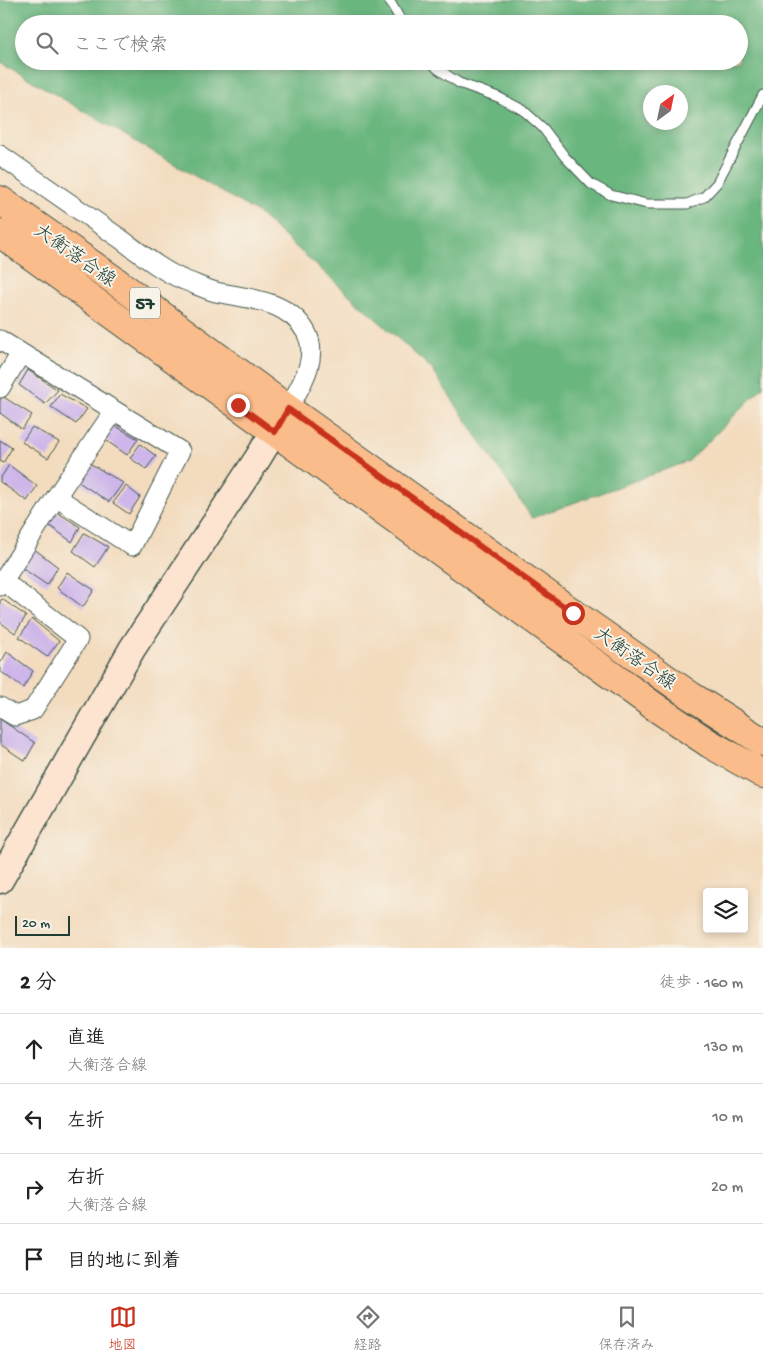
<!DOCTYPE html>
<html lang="ja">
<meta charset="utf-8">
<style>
:root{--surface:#fff;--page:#f6f6f6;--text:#222;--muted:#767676;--line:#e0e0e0;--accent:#c8321e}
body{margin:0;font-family:"Gochi Hand","Klee One",sans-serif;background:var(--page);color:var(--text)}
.controls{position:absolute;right:15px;bottom:15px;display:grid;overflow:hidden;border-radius:5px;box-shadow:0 2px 8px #0003}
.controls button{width:45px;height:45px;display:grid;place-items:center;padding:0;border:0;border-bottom:1px solid var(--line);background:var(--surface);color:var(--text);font:25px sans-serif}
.compass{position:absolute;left:643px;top:85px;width:45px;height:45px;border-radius:50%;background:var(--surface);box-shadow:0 2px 8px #0003;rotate:33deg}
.scale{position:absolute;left:15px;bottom:12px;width:55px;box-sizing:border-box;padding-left:5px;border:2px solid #1f3d34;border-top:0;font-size:14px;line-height:18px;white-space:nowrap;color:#1f3d34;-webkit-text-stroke:4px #f7f3e8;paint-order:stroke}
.stop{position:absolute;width:15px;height:15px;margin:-11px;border:4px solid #c8321e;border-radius:50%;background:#fff}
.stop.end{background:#c8321e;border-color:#fff;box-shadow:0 1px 5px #0008}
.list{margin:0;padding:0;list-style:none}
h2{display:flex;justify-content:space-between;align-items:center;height:65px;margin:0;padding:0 20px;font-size:21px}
h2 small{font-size:16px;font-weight:400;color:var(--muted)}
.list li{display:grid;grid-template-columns:32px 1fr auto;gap:15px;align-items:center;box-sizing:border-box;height:70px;padding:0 20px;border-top:1px solid var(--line)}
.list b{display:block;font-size:19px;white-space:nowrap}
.list p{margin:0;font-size:16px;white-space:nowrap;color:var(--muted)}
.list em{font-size:16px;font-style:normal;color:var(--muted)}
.icon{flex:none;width:28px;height:28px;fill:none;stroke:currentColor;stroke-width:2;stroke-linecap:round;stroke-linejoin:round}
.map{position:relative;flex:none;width:763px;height:948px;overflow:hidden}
.search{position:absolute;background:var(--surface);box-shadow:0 2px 8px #0003;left:15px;right:15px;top:15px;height:55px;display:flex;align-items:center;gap:12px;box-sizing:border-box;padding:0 18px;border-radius:28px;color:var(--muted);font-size:19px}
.sheet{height:345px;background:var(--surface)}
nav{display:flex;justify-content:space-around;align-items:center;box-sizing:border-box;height:70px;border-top:1px solid var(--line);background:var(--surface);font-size:14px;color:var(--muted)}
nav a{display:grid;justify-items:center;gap:2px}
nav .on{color:var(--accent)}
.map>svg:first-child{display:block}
</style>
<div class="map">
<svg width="763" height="948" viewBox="0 0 763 948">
<rect width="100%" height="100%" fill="#f7f3e8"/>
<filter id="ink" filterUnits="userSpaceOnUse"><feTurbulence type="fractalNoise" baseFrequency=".02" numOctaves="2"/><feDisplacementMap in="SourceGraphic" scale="10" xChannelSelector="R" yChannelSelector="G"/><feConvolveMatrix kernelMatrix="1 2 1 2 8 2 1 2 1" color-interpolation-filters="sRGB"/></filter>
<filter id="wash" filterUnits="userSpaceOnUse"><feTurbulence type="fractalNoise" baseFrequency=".0096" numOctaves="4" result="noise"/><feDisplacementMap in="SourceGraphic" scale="20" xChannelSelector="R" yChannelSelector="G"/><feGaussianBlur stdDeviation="1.12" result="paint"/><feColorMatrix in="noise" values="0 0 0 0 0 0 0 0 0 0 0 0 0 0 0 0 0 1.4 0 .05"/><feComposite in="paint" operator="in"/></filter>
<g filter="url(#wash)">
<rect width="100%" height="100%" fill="#f3dbbe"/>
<!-- forest -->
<path fill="#6ab67f" stroke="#447a5a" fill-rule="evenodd" d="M 0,0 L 763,0 L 763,387 L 689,461 L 532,518 L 431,368 L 258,213 L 0,62 ZM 24,24 L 739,24 L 739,61 L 24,61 ZM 650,92 L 680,92 L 680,122 L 650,122 Z"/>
<g id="blocks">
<!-- building -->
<path fill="#ceb6ea" d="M 28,370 L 58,390 L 45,404 L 19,385 Z
M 60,394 L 87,409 L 76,424 L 51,407 Z
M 2,396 L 32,415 L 22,429 L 0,413 L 0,400 Z
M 114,425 L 138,439 L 127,455 L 104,439 Z
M 32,427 L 59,442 L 48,458 L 22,442 Z
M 0,440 L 12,448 L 3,463 L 0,461 Z
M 140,444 L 156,456 L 146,469 L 130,458 Z
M 86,461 L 123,483 L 109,502 L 74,479 Z
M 9,465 L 37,486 L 27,501 L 0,482 L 0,479 Z
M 126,486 L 140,497 L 129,514 L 113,503 Z
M 54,510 L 80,527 L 72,542 L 46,523 Z
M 84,533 L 108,547 L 95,567 L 73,551 Z
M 33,548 L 58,567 L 47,585 L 19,566 Z
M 67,572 L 94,590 L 83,607 L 57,588 Z
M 2,599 L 26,616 L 15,633 L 0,622 L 0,601 Z
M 32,619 L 59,641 L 47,657 L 19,637 Z
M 7,652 L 33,671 L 23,688 L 0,671 L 0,664 Z
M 0,719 L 35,743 L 25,761 L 0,744 Z"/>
</g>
</g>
<g filter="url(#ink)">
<use href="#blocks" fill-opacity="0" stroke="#3f5549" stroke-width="1"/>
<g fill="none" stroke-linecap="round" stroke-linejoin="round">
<defs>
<path id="lane" d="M 389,0 L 403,24
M 430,61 L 438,69 L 459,83 L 498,97 L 523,110 L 543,128 L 565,157 L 591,184 L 611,195 L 647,204 L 687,204 L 704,197 L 717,183 L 763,95"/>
<path id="street" d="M 0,155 C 39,182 79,210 118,237 C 139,252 160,270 184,280 C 195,284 205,289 216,292 C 249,299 288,300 306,332 C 320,358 300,387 288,409
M 0,340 L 180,451 L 132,546 L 56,497 L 0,586
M 0,388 L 21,353
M 56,497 L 114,411
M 0,707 L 15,716 L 33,710 L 78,639 L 3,581"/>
<path id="secondary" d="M 0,880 L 132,649 L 258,458 L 286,412"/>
<path id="primary" d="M 0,200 L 114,280 L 288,409 L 573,613 L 691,696 L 763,742
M 0,233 L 658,709 L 710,744 L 763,774"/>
</defs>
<!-- lane casing -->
<use href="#lane" stroke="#3f5549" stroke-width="11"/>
<!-- street casing -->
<use href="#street" stroke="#3f5549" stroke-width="21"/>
<!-- secondary casing -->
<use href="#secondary" stroke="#3f5549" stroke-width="29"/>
<!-- primary casing -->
<use href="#primary" stroke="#3f5549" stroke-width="30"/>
<!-- lane -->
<use href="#lane" stroke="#fff" stroke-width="9"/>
<!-- street -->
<use href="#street" stroke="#fff" stroke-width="19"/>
<!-- secondary -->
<use href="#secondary" stroke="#fde4d1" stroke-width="26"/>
<!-- primary -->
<use href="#primary" stroke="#fabc8b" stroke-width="28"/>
</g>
</g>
<g fill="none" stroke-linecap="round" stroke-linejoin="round" filter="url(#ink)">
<!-- route -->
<path stroke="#c8321e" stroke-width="6" d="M 238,405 L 275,432 L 288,409 L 573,613"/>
</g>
<g text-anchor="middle" stroke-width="4" stroke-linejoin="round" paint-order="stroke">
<!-- shield labels -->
<rect fill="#f7f3e8" stroke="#60746a" stroke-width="1" x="130" y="287.5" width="30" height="31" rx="4"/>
<g font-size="18" font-weight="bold" fill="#1f3d34">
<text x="145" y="309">57</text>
</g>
<!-- street labels -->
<g font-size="19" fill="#1f3d34" stroke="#f7f3e8">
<text transform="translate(76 254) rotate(35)" y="7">大衡落合線</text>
<text transform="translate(636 657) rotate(35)" y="7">大衡落合線</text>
</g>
</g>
</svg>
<div class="controls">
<button><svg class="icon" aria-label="layers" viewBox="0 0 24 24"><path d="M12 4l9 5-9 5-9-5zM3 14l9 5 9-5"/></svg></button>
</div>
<svg class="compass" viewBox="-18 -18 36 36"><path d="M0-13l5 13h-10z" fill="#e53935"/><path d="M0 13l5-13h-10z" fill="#767676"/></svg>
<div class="scale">20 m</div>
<div class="stop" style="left:573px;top:613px"></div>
<div class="stop end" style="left:238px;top:405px"></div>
<div class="search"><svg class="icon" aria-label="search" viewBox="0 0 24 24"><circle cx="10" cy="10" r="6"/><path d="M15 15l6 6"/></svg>ここで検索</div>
</div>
<section class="sheet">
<h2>2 分<small>徒歩 · 160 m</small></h2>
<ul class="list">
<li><svg class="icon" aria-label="ahead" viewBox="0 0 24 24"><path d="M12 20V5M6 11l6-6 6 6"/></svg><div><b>直進</b><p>大衡落合線</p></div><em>130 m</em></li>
<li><svg class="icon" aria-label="left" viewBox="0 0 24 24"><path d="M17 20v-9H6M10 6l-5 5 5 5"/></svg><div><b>左折</b></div><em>10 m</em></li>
<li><svg class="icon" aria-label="right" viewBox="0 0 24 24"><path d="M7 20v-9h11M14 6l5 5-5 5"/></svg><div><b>右折</b><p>大衡落合線</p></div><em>20 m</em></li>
<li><svg class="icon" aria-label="arrive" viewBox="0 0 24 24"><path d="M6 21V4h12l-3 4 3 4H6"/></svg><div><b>目的地に到着</b></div></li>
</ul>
</section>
<nav>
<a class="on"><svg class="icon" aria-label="map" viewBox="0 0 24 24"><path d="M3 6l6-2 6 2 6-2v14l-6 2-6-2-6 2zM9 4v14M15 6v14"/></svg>地図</a>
<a><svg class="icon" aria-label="directions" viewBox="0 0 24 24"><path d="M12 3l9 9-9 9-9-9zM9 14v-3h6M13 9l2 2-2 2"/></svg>経路</a>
<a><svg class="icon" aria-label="saved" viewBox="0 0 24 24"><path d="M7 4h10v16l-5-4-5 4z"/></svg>保存済み</a>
</nav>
